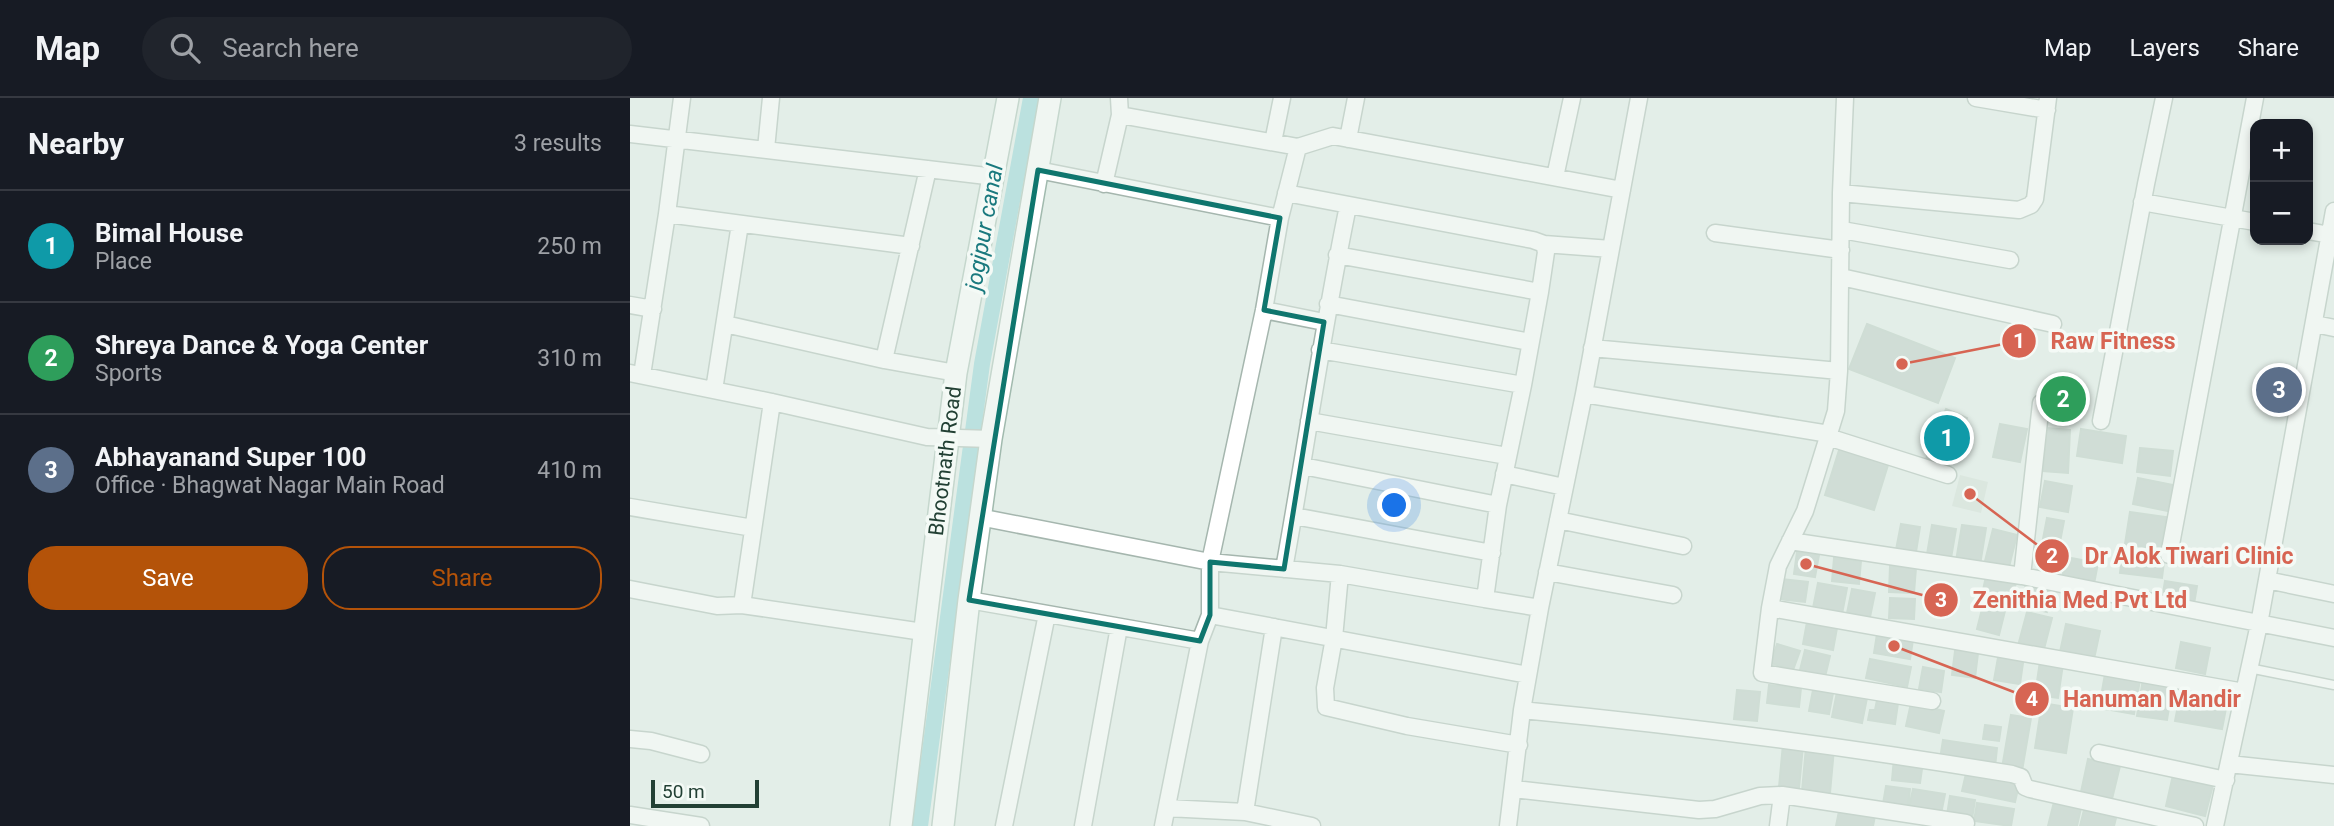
<!DOCTYPE html>
<meta charset="utf-8">
<style>
:root{--surface:#171b24;--page:#20242c;--text:#f1f3f6;--muted:#9ea1a6;--line:#363941;--accent:#b45309}
body{margin:0;font-family:Roboto,sans-serif;background:var(--page);color:var(--text)}
.controls{position:absolute;right:21px;top:21px;display:grid;overflow:hidden;border-radius:14px;box-shadow:0 4px 10px #0003}
.controls button{width:63px;height:63px;display:grid;place-items:center;padding:0;border:0;border-bottom:2px solid var(--line);background:var(--surface);color:var(--text);font:35px sans-serif}
.scale{position:absolute;left:21px;bottom:18px;width:108px;box-sizing:border-box;padding-left:7px;border:4px solid #224034;border-top:0;font-size:19px;line-height:24px;white-space:nowrap;color:#224034;-webkit-text-stroke:5px #f4faf6;paint-order:stroke}
.you{position:absolute;left:765px;top:408px;width:24px;height:24px;margin:-18px;border:5px solid #fff;border-radius:50%;background:#1a73e8;box-shadow:0 0 0 10px #1a73e833}
.badge{display:grid;place-items:center;width:46px;height:46px;border-radius:50%;background:var(--accent);color:#fff;font-size:23px;font-weight:700}
.pin{position:absolute;translate:-50% -50%;border:4px solid #fff;box-shadow:0 2px 7px #0006}
.list{margin:0;padding:0;list-style:none}
h2{display:flex;justify-content:space-between;align-items:center;height:91px;margin:0;padding:0 28px;font-size:30px}
h2 small{font-size:23px;font-weight:400;color:var(--muted)}
.list li{display:grid;grid-template-columns:46px 1fr auto;gap:21px;align-items:center;box-sizing:border-box;height:112px;padding:0 28px;border-top:2px solid var(--line)}
.list b{display:block;font-size:26px;white-space:nowrap}
.list p{margin:0;font-size:23px;white-space:nowrap;color:var(--muted)}
.list em{font-size:23px;font-style:normal;color:var(--muted)}
.actions{display:flex;gap:14px;padding:21px 28px}
.actions a{flex:1;padding:16px 0;border:2px solid var(--accent);border-radius:28px;text-align:center;font-size:24px;color:var(--accent)}
.actions .main{background:var(--accent);color:#fff}
.icon{flex:none;width:38px;height:38px;fill:none;stroke:currentColor;stroke-width:2;stroke-linecap:round;stroke-linejoin:round}
.map{position:relative;flex:none;width:1704px;height:728px;overflow:hidden}
header{display:flex;align-items:center;gap:42px;box-sizing:border-box;height:98px;padding:0 35px;background:var(--surface);border-bottom:2px solid var(--line)}
header strong{font-size:33px}
nav{display:flex;gap:38px;margin-inline-start:auto;font-size:24px}
.search{width:490px;height:63px;background:var(--page);display:flex;align-items:center;gap:18px;box-sizing:border-box;padding:0 24px;border-radius:38px;color:var(--muted);font-size:26px}
main{display:flex}
aside{flex:1;background:var(--surface)}
.map>svg:first-child{display:block}
</style>
<header>
<strong>Map</strong>
<div class="search"><svg class="icon" aria-label="search" viewBox="0 0 24 24"><circle cx="10" cy="10" r="6"/><path d="M15 15l6 6"/></svg>Search here</div>
<nav><a>Map</a><a>Layers</a><a>Share</a></nav>
</header>
<main>
<aside>
<h2>Nearby<small>3 results</small></h2>
<ul class="list">
<li><span class="badge" style="background:#0f9aa8">1</span><div><b>Bimal House</b><p>Place</p></div><em>250 m</em></li>
<li><span class="badge" style="background:#2e9e5b">2</span><div><b>Shreya Dance &amp; Yoga Center</b><p>Sports</p></div><em>310 m</em></li>
<li><span class="badge" style="background:#5c6f8a">3</span><div><b>Abhayanand Super 100</b><p>Office · Bhagwat Nagar Main Road</p></div><em>410 m</em></li>
</ul>
<div class="actions"><a class="main">Save</a><a>Share</a></div>
</aside>
<div class="map">
<svg width="1704" height="728" viewBox="0 0 1704 728">
<rect width="100%" height="100%" fill="#e3eee8"/>
<!-- built -->
<path fill="#d1ddd6" d="M 1330,377 L 1358,384 L 1351,415 L 1322,408 Z"/>
<g fill="none" stroke-linecap="round" stroke-linejoin="round">
<!-- canal -->
<path stroke="#89d1d4" stroke-width="16" d="M 290,728 L 352,266 L 401,0"/>
</g>
<!-- building -->
<path fill="#b8c8c0" stroke="#b5c8be" stroke-width="2" d="M 1237,226 L 1325,260 L 1308,305 L 1219,271 Z
M 1421,281 L 1447,282 L 1446,321 L 1420,320 Z
M 1316,311 L 1337,320 L 1318,369 L 1296,361 Z
M 1370,326 L 1397,331 L 1390,364 L 1363,359 Z
M 1416,330 L 1440,332 L 1438,375 L 1413,373 Z
M 1451,331 L 1496,338 L 1492,365 L 1447,358 Z
M 1210,349 L 1259,364 L 1244,412 L 1195,397 Z
M 1510,350 L 1543,353 L 1540,378 L 1507,374 Z
M 1508,380 L 1543,387 L 1538,413 L 1503,406 Z
M 1415,383 L 1442,388 L 1438,414 L 1410,409 Z
M 1500,414 L 1536,419 L 1531,452 L 1495,446 Z
M 1417,420 L 1434,423 L 1429,449 L 1412,446 Z
M 1271,426 L 1290,429 L 1285,460 L 1265,457 Z
M 1302,427 L 1326,431 L 1320,466 L 1296,462 Z
M 1332,427 L 1356,430 L 1350,467 L 1326,463 Z
M 1363,431 L 1387,437 L 1379,469 L 1355,463 Z
M 1493,451 L 1535,456 L 1532,480 L 1490,475 Z
M 1167,454 L 1189,457 L 1185,479 L 1164,476 Z
M 1436,459 L 1468,465 L 1464,486 L 1432,481 Z
M 1204,460 L 1231,463 L 1229,486 L 1202,483 Z
M 1260,468 L 1286,470 L 1284,495 L 1259,494 Z
M 1356,478 L 1386,485 L 1381,504 L 1352,497 Z
M 1151,481 L 1178,484 L 1175,504 L 1149,501 Z
M 1535,483 L 1567,488 L 1564,506 L 1532,501 Z
M 1188,485 L 1217,490 L 1212,516 L 1183,510 Z
M 1396,486 L 1423,492 L 1417,514 L 1391,508 Z
M 1222,491 L 1245,495 L 1240,519 L 1217,515 Z
M 1260,500 L 1285,501 L 1284,521 L 1259,520 Z
M 1354,503 L 1376,509 L 1369,537 L 1347,531 Z
M 1397,514 L 1422,520 L 1414,551 L 1389,544 Z
M 1177,524 L 1207,530 L 1203,552 L 1173,546 Z
M 1436,526 L 1470,533 L 1464,561 L 1430,554 Z
M 1247,536 L 1283,542 L 1280,561 L 1244,555 Z
M 1551,544 L 1580,550 L 1575,576 L 1546,570 Z
M 1326,545 L 1349,547 L 1345,580 L 1322,577 Z
M 1147,546 L 1170,553 L 1163,572 L 1141,565 Z
M 1175,552 L 1200,558 L 1195,579 L 1170,572 Z
M 1369,554 L 1394,558 L 1390,586 L 1364,582 Z
M 1240,561 L 1281,569 L 1277,589 L 1236,580 Z
M 1410,563 L 1433,566 L 1428,600 L 1405,597 Z
M 1293,569 L 1314,573 L 1311,594 L 1289,591 Z
M 1475,576 L 1510,582 L 1504,616 L 1469,610 Z
M 1513,581 L 1543,586 L 1537,622 L 1507,618 Z
M 1139,587 L 1171,590 L 1169,609 L 1137,605 Z
M 1107,592 L 1130,594 L 1127,623 L 1104,621 Z
M 1183,592 L 1203,595 L 1199,616 L 1179,613 Z
M 1551,592 L 1598,600 L 1592,631 L 1545,623 Z
M 1207,594 L 1237,600 L 1232,625 L 1202,619 Z
M 1247,602 L 1268,605 L 1265,626 L 1238,622 L 1240,612 L 1245,612 Z
M 1281,605 L 1314,613 L 1309,635 L 1276,628 Z
M 1412,605 L 1443,610 L 1436,655 L 1405,650 Z
M 1381,617 L 1401,620 L 1392,673 L 1372,670 Z
M 1355,627 L 1371,629 L 1369,643 L 1353,641 Z
M 1313,642 L 1367,650 L 1365,669 L 1310,661 Z
M 1153,646 L 1173,648 L 1169,690 L 1149,689 Z
M 1176,649 L 1204,651 L 1200,695 L 1172,693 Z
M 1264,660 L 1293,664 L 1290,685 L 1262,682 Z
M 1458,661 L 1490,668 L 1482,701 L 1451,694 Z
M 1337,671 L 1390,682 L 1385,704 L 1332,693 Z
M 1543,677 L 1583,687 L 1575,718 L 1536,708 Z
M 1256,688 L 1280,691 L 1278,709 L 1253,706 Z
M 1283,691 L 1315,696 L 1311,716 L 1279,710 Z
M 1320,698 L 1345,702 L 1342,721 L 1317,717 Z
M 1424,704 L 1451,710 L 1447,728 L 1418,728 Z
M 1347,705 L 1384,711 L 1381,728 L 1344,723 Z
M 1454,712 L 1486,720 L 1484,728 L 1450,728 Z
M 1209,713 L 1245,718 L 1243,728 L 1206,728 Z"/>
<g fill="none" stroke-linecap="round" stroke-linejoin="round">
<defs>
<path id="lane" d="M 1619,570 L 1704,587"/>
<path id="street" d="M 1346,0 L 1417,12
M 490,17 L 668,49
M 0,36 L 365,79
M 718,41 L 726,0
M 643,44 L 652,0
M 136,51 L 141,0
M 408,72 L 650,120 L 668,49 L 703,38 L 992,92
M 925,79 L 942,0
M 474,86 L 490,17 L 489,0
M 656,95 L 903,142 L 914,146 L 916,154 L 910,194 L 893,287 L 868,407 L 855,501 L 710,476 L 704,540 L 695,590 L 696,609 L 777,628 L 889,647
M 1211,95 L 1389,112 L 1401,107 L 1405,101 L 1418,0
M 1512,104 L 1625,124
M 37,116 L 281,148
M 1212,132 L 1380,162
M 1678,133 L 1700,137
M 1085,135 L 1211,152
M 914,146 L 981,151
M 707,157 L 910,194
M 1211,179 L 1423,226
M 698,206 L 900,244
M 0,207 L 23,211
M 634,212 L 694,224
M 95,226 L 254,262 L 326,275
M 1685,226 L 1704,230
M 962,250 L 1209,273 L 1206,313 L 1175,413 L 1148,468 L 1140,510 L 1132,575 L 1302,603
M 690,252 L 893,287
M 254,262 L 298,71
M 1209,273 L 1211,95 L 1215,0
M 0,275 L 142,304 L 297,339 L 361,341
M 12,277 L 37,116 L 52,0
M 84,292 L 110,126
M 954,296 L 1199,336
M 679,323 L 877,358
M 1471,323 L 1516,86 L 1534,0
M 1198,339 L 1318,377
M 673,368 L 868,407
M 874,376 L 934,389
M 0,409 L 123,430
M 664,418 L 862,455
M 349,419 L 580,464 L 634,212 L 650,120
M 928,422 L 1053,448
M 1160,443 L 1392,478 L 1704,540
M 1539,457 L 1625,0
M 654,471 C 676,350 693,228 718,108
M 917,474 L 1043,497
M 1392,478 L 1411,305
M 1637,482 L 1704,496
M 0,491 L 87,508 L 112,507 L 293,534
M 855,501 L 910,510
M 339,502 L 570,543
M 112,507 L 142,304
M 1140,510 L 1614,594
M 580,517 L 898,577
M 892,612 C 1057,628 1219,649 1382,676 L 1391,679 L 1395,689 L 1400,691 L 1565,728
M 0,641 L 21,643 L 71,656
M 1469,655 L 1596,682
M 1599,666 L 1704,677
M 884,691 L 1069,712 L 1085,711 L 1130,698 L 1152,697 L 1336,725
M 537,710 L 615,714 L 682,728
M 615,714 L 644,529
M 0,717 L 71,728
M 374,728 L 417,516
M 453,728 L 489,529
M 533,728 L 570,543 L 580,517 L 580,464 L 710,476
M 878,728 L 892,612 L 910,510 L 954,296 L 1009,0
M 1148,728 L 1152,697
M 1585,728 L 1629,526 L 1704,113"/>
<path id="secondary" d="M 271,728 L 326,275 L 378,0
M 313,728 L 339,502 L 361,341 L 420,0"/>
</defs>
<!-- lane casing -->
<use href="#lane" stroke="#a5b6ae" stroke-width="11"/>
<!-- street casing -->
<use href="#street" stroke="#a5b6ae" stroke-width="19"/>
<!-- secondary casing -->
<use href="#secondary" stroke="#a1baae" stroke-width="24"/>
<!-- lane -->
<use href="#lane" stroke="#fff" stroke-width="8"/>
<!-- street -->
<use href="#street" stroke="#fff" stroke-width="16"/>
<!-- secondary -->
<use href="#secondary" stroke="#fff" stroke-width="21"/>
</g>
<!-- marked area -->
<path d="M0 0H1704V728H0ZM 408,72 L 650,120 L 634,212 L 694,224 L 654,471 L 580,464 L 580,517 L 570,543 L 339,502 Z" fill="#e3eee8" fill-opacity=".55" fill-rule="evenodd"/>
<path fill="none" stroke="#0f766e" stroke-width="5" stroke-linejoin="round" d="M 408,72 L 650,120 L 634,212 L 694,224 L 654,471 L 580,464 L 580,517 L 570,543 L 339,502 Z"/>
<g text-anchor="middle" stroke-width="7" stroke-linejoin="round" paint-order="stroke">
<!-- street labels -->
<g font-size="21" fill="#224034" stroke="#f4faf6">
<text transform="translate(315 363) rotate(-83)" y="7">Bhootnath Road</text>
</g>
<!-- water labels -->
<g font-size="23" font-style="italic" fill="#19797e" stroke="#f4faf6">
<text transform="translate(354 129) rotate(-80)" y="8">jogipur canal</text>
</g>
</g>
<!-- callouts -->
<path fill="none" stroke="#d76553" stroke-width="2.5" d="M1272 266L1389 243M1340 396L1422 458M1176 466L1311 502M1264 548L1402 601"/>
<g fill="#d76553" stroke="#f4faf6" stroke-width="2.5">
<circle cx="1272" cy="266" r="7"/>
<circle cx="1340" cy="396" r="7"/>
<circle cx="1176" cy="466" r="7"/>
<circle cx="1264" cy="548" r="7"/>
<circle cx="1389" cy="243" r="18"/>
<circle cx="1422" cy="458" r="18"/>
<circle cx="1311" cy="502" r="18"/>
<circle cx="1402" cy="601" r="18"/>
</g>
<g font-size="21" text-anchor="middle" font-weight="bold" fill="#fff">
<text x="1389" y="250">1</text>
<text x="1422" y="465">2</text>
<text x="1311" y="509">3</text>
<text x="1402" y="608">4</text>
</g>
<g font-size="23" text-anchor="middle" font-weight="bold" fill="#d76553" stroke="#f4faf6" stroke-width="7" stroke-linejoin="round" paint-order="stroke">
<text x="1483" y="251">Raw Fitness</text>
<text x="1559" y="466">Dr Alok Tiwari Clinic</text>
<text x="1450" y="510">Zenithia Med Pvt Ltd</text>
<text x="1522" y="609">Hanuman Mandir</text>
</g>
</svg>
<div class="controls">
<button>+</button>
<button>−</button>
</div>
<div class="scale">50 m</div>
<div class="you"></div>
<div class="pin badge" style="left:1317px;top:340px;background:#0f9aa8">1</div>
<div class="pin badge" style="left:1433px;top:301px;background:#2e9e5b">2</div>
<div class="pin badge" style="left:1649px;top:292px;background:#5c6f8a">3</div>
</div>
</main>
